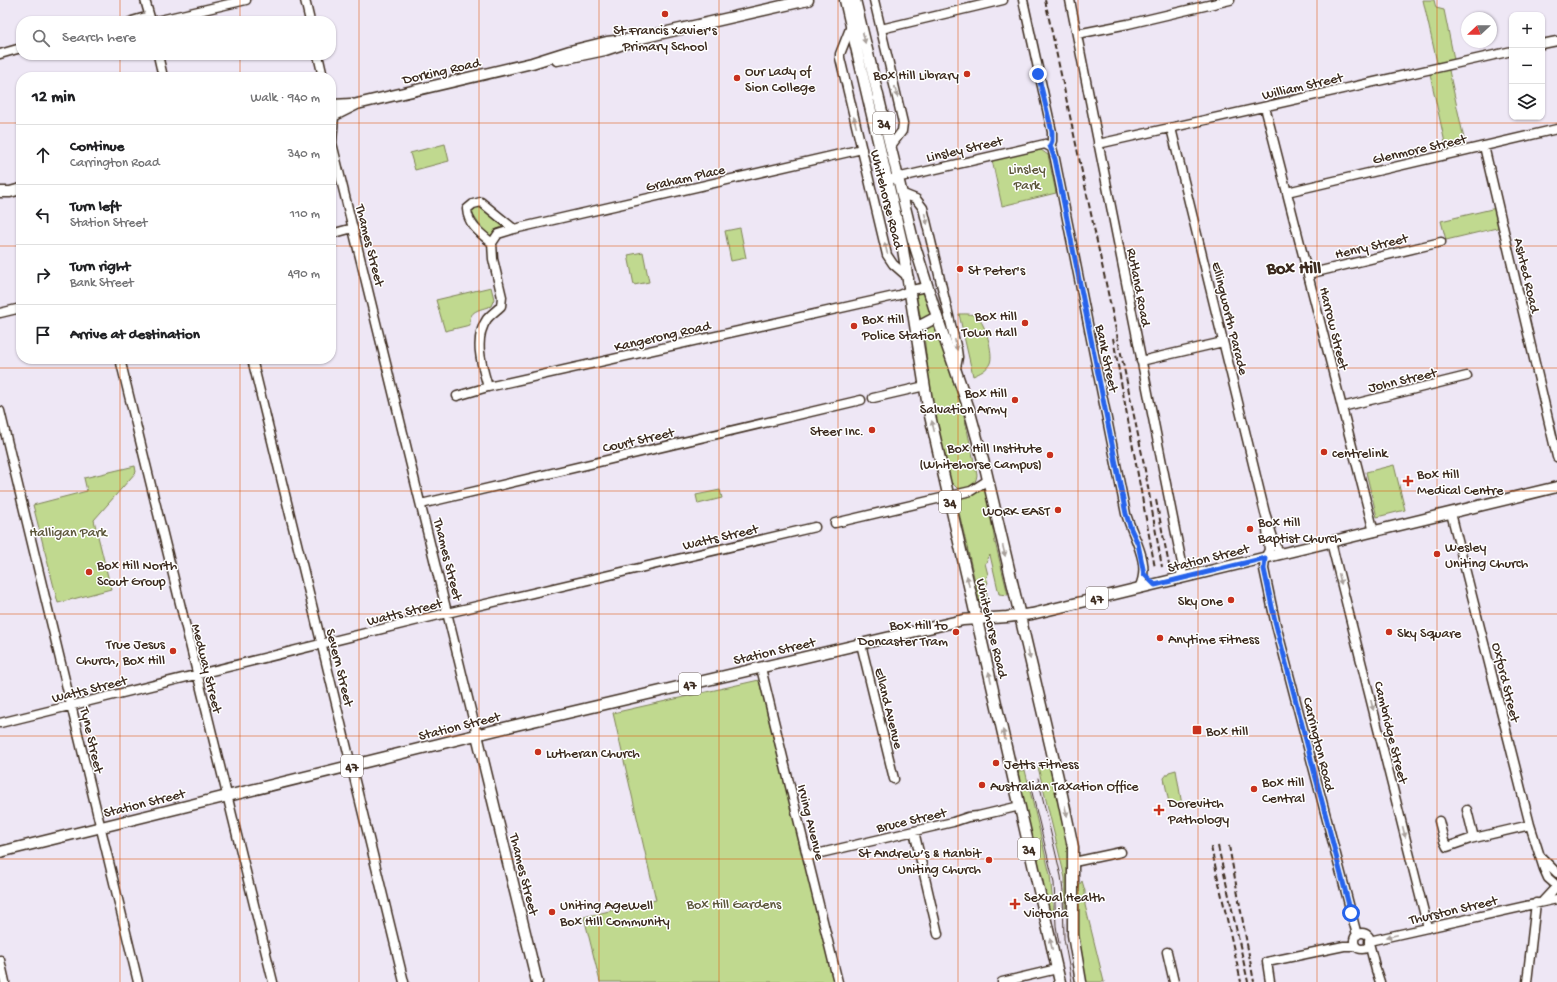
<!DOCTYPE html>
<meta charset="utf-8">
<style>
:root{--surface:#fff;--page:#f2f2f2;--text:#202124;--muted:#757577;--line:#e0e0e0}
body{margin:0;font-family:"Gochi Hand",sans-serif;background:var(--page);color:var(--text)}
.controls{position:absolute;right:12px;top:12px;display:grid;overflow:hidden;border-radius:8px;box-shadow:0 1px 3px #0004}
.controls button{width:36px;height:36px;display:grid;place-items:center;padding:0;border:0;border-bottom:1px solid var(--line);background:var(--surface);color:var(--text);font:20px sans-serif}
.compass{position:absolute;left:1461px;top:12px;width:36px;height:36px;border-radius:50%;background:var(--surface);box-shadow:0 1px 3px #0004;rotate:248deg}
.stop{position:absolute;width:12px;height:12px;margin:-9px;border:3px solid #2563eb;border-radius:50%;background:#fff}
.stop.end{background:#2563eb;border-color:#fff;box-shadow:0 1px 4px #0008}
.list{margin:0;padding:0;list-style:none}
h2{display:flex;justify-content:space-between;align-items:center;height:52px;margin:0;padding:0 16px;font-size:17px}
h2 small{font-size:13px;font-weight:400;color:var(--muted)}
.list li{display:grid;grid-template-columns:26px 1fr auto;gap:12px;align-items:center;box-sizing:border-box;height:60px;padding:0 16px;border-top:1px solid var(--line)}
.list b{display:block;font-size:15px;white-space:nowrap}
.list p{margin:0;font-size:13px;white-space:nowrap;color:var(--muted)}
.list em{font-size:13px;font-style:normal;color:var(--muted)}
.icon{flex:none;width:22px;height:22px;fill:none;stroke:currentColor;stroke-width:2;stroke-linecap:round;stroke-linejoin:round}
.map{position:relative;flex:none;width:1557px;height:982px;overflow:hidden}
.search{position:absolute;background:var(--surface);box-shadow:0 1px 3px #0004;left:16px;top:16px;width:320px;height:44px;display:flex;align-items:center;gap:10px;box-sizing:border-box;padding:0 14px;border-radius:16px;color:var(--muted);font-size:15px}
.panel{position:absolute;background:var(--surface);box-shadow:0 1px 3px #0004;left:16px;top:72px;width:320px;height:292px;border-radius:16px}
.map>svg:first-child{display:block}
</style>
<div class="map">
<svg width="1557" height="982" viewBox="0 0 1557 982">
<rect width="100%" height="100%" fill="#eee7f5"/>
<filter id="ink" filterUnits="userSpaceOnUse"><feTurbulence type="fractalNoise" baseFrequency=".025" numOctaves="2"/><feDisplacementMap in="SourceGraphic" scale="8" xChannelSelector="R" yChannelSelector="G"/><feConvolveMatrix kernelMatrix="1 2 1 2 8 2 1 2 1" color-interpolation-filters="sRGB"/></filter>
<g filter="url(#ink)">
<!-- green -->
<path fill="#c0d98f" stroke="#7e8256" d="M 1423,0 L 1434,0 L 1436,8 L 1444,10 L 1455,64 L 1448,66 L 1466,148 L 1447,152 L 1429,70 L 1438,67 Z
M 445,144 L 449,161 L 415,170 L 410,153 Z
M 1041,150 L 1048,155 L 1056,193 L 1002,206 L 992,160 Z
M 475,207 L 485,209 L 504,227 L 497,229 L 489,237 L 487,236 L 471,212 Z
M 1496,208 L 1501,227 L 1446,240 L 1441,221 Z
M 740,228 L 746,258 L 731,261 L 725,231 Z
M 643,252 L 649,282 L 634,285 L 628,255 Z
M 491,287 L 494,299 L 491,306 C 480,310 468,310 470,325 L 445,331 L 436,300 Z
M 924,292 L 932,314 L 921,320 L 916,294 Z
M 959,314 C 965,314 971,313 977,317 C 985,322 994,354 990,363 C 987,370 980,373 973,376 Z
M 931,325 L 936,329 L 961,402 L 977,475 C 976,486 967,490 957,488 L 950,481 L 932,407 L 924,335 L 925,328 Z
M 1394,465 L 1405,510 L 1377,517 L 1366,472 Z
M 135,466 L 136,472 L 94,520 L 111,589 L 58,603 L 33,505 L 87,491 L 84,478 Z
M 983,485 L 986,491 L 995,542 L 1008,595 L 999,594 L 990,555 L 987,558 L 988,561 L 985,563 L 988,575 L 986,577 L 988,583 L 986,585 L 987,597 L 980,603 L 956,499 Z
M 720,490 L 722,498 L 698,504 L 696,495 Z
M 759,680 L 834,982 L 600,982 L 584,917 L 656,900 L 613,713 Z
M 1049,764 L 1069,850 L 1070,879 L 1065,914 L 1065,878 L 1038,767 Z
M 1025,770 L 1050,875 L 1054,914 L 1049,915 L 1020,784 L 1018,771 Z
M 1176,770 L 1182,805 L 1173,807 L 1169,803 L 1164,778 L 1169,772 Z
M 1082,881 L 1085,891 L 1085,905 L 1104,982 L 1085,982 C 1082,965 1071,892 1082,881 Z"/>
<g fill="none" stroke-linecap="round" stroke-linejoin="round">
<defs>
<path id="minor" d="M 145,0 L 151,21
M 305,0 L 310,21
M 874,0 L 903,123 L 902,131 L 890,147
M 1023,0 L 1052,132 L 1052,141 L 1050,146
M 1070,0 L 1176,534 L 1183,568 L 1180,578
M 132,21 L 149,16
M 156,21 L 246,0
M 851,26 L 840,54 L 840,58 L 887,255 L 893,264 L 909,278
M 881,29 L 1003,0
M 1077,34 L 1128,24 L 1230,0
M 1542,44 L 1557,41
M 0,54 L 21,48
M 158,55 L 163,77
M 318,55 L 323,77
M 1265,107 L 1374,532
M 1171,128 L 1265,513 L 1276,547 L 1282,554
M 331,139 L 477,735
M 332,143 L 334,116
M 1045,144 L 1052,148 L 1055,159 L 1126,514 C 1133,538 1152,563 1139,588
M 1098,144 L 1512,51
M 1484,146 L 1557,457
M 892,179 L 1045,144
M 1287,192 L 1557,129
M 901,193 L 916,199 L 923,208 L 957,350 L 958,357 L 956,368
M 331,234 L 353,228
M 492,243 C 480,233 468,225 467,209 L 473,204 L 481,202 L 514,229
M 1308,274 L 1441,242
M 0,313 L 21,308
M 120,359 L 273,982
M 252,359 L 404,982
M 1141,361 L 1223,342
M 488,387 C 482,366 473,339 487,319 C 491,314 496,311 501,306 L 502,297 L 493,259 L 492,243 L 498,234 L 514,229 L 862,149
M 457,396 L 488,387 L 899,295 L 911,290 L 927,287
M 873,398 L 925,386
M 1342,407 L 1467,376
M 0,411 L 138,982
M 421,504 L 861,400
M 1451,513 L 1530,825 L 1544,869 L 1548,878 L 1556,885
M 835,523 L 971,491 L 988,480
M 1267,530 L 1269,550 L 1265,558 L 1264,569 L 1275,621 L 1357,935
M 1331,542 L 1428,928
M 861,644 L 894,779
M 761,668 L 838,982
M 0,723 L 447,613 L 815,527
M 1467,810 L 1474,838
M 1439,821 L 1444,841 L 1447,847 L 1470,839 L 1530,825
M 914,831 L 938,934
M 808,856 L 953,822 L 968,817 L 978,816 L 1020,806
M 1541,857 L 1557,873
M 1074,862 L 1121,852
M 1543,901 L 1556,887
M1354 941a8 8 0 1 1 16 0a8 8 0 1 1-16 0Z
M 1369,941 L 1557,899
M 1369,943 L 1376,970 L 1380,982
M 1167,952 L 1174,982
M 0,960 L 5,982
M 1002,982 L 1057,969
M 1270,982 L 1267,962 L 1344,946 L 1355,946
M 1527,982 L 1536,903"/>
<path id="major" d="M 845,0 L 902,243 L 928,407 L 1060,982
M 855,0 L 913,240 L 937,317 L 969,409 L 986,471 L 1062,795 L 1073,847 L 1073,935 L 1081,982
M 557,60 L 605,50 L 641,38 L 808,0
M 333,105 L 351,104
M 335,115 L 357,104 L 532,63 L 570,51 L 607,42 L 641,38
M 0,192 L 10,192 L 21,189
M 916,328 L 937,317
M 477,735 L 537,982
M 0,852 L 516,725 L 963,620 L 1007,617 L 1032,614 L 1557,487"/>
</defs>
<!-- minor casing -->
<use href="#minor" stroke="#3b2a1e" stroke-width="11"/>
<!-- major casing -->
<use href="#major" stroke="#3b2a1e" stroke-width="13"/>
<!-- minor -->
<use href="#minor" stroke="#fff" stroke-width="8"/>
<!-- major -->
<use href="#major" stroke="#fff" stroke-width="10"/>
<!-- tram -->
<path stroke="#3b2a1e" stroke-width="1" d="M 1038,778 L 1061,876 L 1063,891 L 1064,939 L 1072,982
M 1029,780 L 1054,883 L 1056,926 L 1059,943"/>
<!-- rail -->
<path stroke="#3b2a1e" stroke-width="2" stroke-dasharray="6 3" stroke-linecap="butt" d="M 1045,0 L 1119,344 L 1143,459 L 1162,567
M 1113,338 L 1155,568
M 1156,500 L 1169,565
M 1218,846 L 1248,982
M 1229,846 L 1254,982
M 1211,847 L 1241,982"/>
</g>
<!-- one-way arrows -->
<defs><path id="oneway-solid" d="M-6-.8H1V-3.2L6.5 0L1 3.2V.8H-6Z"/></defs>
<g fill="#a79f9a">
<use href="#oneway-solid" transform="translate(864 38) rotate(77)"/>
<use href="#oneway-solid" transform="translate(896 92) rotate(76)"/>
<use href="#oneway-solid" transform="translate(855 122) rotate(-104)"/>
<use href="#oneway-solid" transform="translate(926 219) rotate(76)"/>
<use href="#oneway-solid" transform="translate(886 248) rotate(-103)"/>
<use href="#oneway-solid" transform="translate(956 345) rotate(78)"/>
<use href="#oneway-solid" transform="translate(933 426) rotate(-103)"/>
<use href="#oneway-solid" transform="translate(1004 551) rotate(77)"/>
<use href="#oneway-solid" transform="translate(1340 579) rotate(77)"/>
<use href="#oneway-solid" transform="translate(968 581) rotate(-102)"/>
<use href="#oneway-solid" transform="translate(1029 654) rotate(77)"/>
<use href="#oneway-solid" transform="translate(990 677) rotate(-103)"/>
<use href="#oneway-solid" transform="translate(1372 705) rotate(76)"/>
<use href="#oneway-solid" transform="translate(1004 735) rotate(-103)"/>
<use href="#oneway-solid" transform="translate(1066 811) rotate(77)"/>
<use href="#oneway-solid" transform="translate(1404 832) rotate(76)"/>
<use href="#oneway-solid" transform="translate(1392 936) rotate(168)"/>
<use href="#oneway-solid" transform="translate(1051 944) rotate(-103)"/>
</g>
</g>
<g fill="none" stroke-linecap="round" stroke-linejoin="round" filter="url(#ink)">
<!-- route -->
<path stroke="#2563eb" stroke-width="5" d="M 1038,74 L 1052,132 L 1052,141 L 1050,146 L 1055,159 L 1126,514 L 1131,529 L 1138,544 L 1144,574 L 1155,585 L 1265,558 L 1264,569 L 1275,621 L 1351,913"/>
</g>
<!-- grid -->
<path fill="none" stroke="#df570d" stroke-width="1" stroke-opacity="0.55" d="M 120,0 L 120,21M 240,0 L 240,21M 359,0 L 359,982M 479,0 L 479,982M 599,0 L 599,982M 719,0 L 719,982M 838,0 L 838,982M 958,0 L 958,982M 1078,0 L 1078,982M 1198,0 L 1198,982M 1317,0 L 1317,982M 1437,0 L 1437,982M 120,55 L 120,77M 240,55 L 240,77M 0,123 L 21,123M 331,123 L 1557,123M 0,246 L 21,246M 331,246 L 1557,246M 120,359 L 120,982M 240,359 L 240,982M 0,368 L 1557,368M 0,491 L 1557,491M 0,614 L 1557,614M 0,736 L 1557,736M 0,859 L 1557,859"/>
<!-- markers -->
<g fill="#c8321e" stroke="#fff" stroke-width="1.5">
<circle cx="665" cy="14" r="4"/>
<circle cx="967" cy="74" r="4"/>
<circle cx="737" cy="78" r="4"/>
<circle cx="960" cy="269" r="4"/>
<circle cx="1025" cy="323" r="4"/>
<circle cx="854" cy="326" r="4"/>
<circle cx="1015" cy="400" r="4"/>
<circle cx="872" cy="430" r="4"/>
<circle cx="1324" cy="452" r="4"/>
<circle cx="1050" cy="455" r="4"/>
<path d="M1406 475h4v4h4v4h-4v4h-4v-4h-4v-4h4z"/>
<circle cx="1058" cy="510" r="4"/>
<circle cx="1250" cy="529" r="4"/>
<circle cx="1437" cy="554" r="4"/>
<circle cx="89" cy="572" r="4"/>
<circle cx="1231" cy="600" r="4"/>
<circle cx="956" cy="632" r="4"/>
<circle cx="1389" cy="632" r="4"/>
<circle cx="1160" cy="638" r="4"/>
<circle cx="173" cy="651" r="4"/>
<rect x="1192" y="725" width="10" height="10" rx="2"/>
<circle cx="538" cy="752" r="4"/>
<circle cx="996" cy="763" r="4"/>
<circle cx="982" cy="785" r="4"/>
<circle cx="1254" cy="789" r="4"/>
<path d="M1157 804h4v4h4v4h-4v4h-4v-4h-4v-4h4z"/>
<circle cx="989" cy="860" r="4"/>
<path d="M1013 898h4v4h4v4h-4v4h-4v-4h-4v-4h4z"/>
<circle cx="552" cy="912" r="4"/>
</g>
<g text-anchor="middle" stroke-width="3" stroke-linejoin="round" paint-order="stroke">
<!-- shield labels -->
<g fill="#fff" stroke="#766a62" stroke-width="1">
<rect x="873" y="112" width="22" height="22" rx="3"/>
<rect x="939" y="491" width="22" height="22" rx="3"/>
<rect x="1086" y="587" width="22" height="22" rx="3"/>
<rect x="679" y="673" width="22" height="22" rx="3"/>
<rect x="341" y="755" width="22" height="22" rx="3"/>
<rect x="1018" y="838" width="22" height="22" rx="3"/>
</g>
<g font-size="13" font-weight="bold" fill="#3b2a1e">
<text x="884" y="128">34</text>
<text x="950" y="507">34</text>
<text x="1097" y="603">47</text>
<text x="690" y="689">47</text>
<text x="352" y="771">47</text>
<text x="1029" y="854">34</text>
</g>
<!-- poi labels -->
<g font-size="14" fill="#3b2a1e" stroke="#fff" text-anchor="start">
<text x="665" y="34" text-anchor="middle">St Francis Xavier's<tspan x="665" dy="16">Primary School</tspan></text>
<text x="745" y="75">Our Lady of<tspan x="745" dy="16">Sion College</tspan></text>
<text x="959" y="79" text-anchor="end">Box Hill Library</text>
<text x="968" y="274">St Peter's</text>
<text x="1017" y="320" text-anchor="end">Box Hill<tspan x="1017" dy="16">Town Hall</tspan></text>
<text x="862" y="323">Box Hill<tspan x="862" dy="16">Police Station</tspan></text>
<text x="1007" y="397" text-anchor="end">Box Hill<tspan x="1007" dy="16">Salvation Army</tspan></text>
<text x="864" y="435" text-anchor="end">Steer Inc.</text>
<text x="1042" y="452" text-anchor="end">Box Hill Institute<tspan x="1042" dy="16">(Whitehorse Campus)</tspan></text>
<text x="1332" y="457">centrelink</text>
<text x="1417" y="478">Box Hill<tspan x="1417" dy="16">Medical Centre</tspan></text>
<text x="1050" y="515" text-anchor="end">WORK EAST</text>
<text x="1258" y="526">Box Hill<tspan x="1258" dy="16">Baptist Church</tspan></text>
<text x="1445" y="551">Wesley<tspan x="1445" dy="16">Uniting Church</tspan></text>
<text x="97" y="569">Box Hill North<tspan x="97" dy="16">Scout Group</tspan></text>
<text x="1223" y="605" text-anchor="end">Sky One</text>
<text x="948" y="629" text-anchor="end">Box Hill to<tspan x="948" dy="16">Doncaster Tram</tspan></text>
<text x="1397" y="637">Sky Square</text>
<text x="1168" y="643">Anytime Fitness</text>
<text x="165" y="648" text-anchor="end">True Jesus<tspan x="165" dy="16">Church, Box Hill</tspan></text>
<text x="1206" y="735">Box Hill</text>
<text x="546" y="757">Lutheran Church</text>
<text x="1004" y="768">Jetts Fitness</text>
<text x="1262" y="786">Box Hill<tspan x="1262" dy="16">Central</tspan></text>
<text x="990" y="790">Australian Taxation Office</text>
<text x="1168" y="807">Dorevitch<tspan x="1168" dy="16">Pathology</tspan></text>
<text x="981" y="857" text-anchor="end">St Andrew’s &amp; Hanbit<tspan x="981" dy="16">Uniting Church</tspan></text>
<text x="1024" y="901">Sexual Health<tspan x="1024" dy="16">Victoria</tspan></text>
<text x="560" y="909">Uniting AgeWell<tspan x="560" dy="16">Box HIll Community</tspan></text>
</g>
<!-- street labels -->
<g font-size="14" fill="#3b2a1e" stroke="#fff">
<text transform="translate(441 70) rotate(-13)" y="5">Dorking Road</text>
<text transform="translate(1302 85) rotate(-13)" y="5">William Street</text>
<text transform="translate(964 148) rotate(-13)" y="5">Linsley Street</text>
<text transform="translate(1419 148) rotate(-13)" y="5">Glenmore Street</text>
<text transform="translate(685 177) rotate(-13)" y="5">Graham Place</text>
<text transform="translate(888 199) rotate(76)" y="5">Whitehorse Road</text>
<text transform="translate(371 245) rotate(76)" y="5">Thames Street</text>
<text transform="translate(1371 245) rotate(-13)" y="5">Henry Street</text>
<text transform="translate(1528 275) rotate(77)" y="5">Ashted Road</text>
<text transform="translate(1140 287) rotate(79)" y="5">Rutland Road</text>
<text transform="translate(1231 318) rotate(76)" y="5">Ellingworth Parade</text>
<text transform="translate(1335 328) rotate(76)" y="5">Harrow Street</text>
<text transform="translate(662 335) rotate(-13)" y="5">Kangerong Road</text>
<text transform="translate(1108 358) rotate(78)" y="5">Bank Street</text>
<text transform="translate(1402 379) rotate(-13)" y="5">John Street</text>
<text transform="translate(638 439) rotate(-13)" y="5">Court Street</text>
<text transform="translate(720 536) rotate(-13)" y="5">Watts Street</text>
<text transform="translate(1208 557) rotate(-14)" y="5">Station Street</text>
<text transform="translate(449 559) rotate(76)" y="5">Thames Street</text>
<text transform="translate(404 611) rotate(-14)" y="5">Watts Street</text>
<text transform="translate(993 628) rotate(77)" y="5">Whitehorse Road</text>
<text transform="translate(774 650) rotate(-13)" y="5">Station Street</text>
<text transform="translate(341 667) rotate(76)" y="5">Severn Street</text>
<text transform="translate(208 668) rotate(76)" y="5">Medway Street</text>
<text transform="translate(1507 682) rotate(76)" y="5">Oxford Street</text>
<text transform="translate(89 688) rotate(-14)" y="5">Watts Street</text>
<text transform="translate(890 708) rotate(76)" y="5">Elland Avenue</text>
<text transform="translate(459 725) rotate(-14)" y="5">Station Street</text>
<text transform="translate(1392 732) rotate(76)" y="5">Cambridge Street</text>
<text transform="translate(93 740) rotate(77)" y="5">Tyne Street</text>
<text transform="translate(1320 744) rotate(76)" y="5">Carrington Road</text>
<text transform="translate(144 802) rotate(-14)" y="5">Station Street</text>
<text transform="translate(911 819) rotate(-13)" y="5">Bruce Street</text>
<text transform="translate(812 822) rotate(76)" y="5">Irving Avenue</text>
<text transform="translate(525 874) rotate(76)" y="5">Thames Street</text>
<text transform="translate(1453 909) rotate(-13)" y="5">Thurston Street</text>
</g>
<!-- park labels -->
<g font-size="14" fill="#5c563a" stroke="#fff">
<text x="1027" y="173">Linsley<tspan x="1027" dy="16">Park</tspan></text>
<text x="68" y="536">Halligan Park</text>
<text x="734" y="908">Box Hill Gardens</text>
</g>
<!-- district labels -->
<g font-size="18" font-weight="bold" fill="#3b2a1e" stroke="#fff">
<text x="1294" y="273">Box Hill</text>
</g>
</g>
</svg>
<div class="controls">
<button>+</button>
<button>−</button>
<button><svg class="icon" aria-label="layers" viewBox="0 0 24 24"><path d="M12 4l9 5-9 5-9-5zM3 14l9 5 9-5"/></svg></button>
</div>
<svg class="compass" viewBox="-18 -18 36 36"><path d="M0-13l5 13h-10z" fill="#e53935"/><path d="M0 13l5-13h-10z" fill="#757577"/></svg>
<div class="stop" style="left:1351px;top:913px"></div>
<div class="stop end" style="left:1038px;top:74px"></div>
<div class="search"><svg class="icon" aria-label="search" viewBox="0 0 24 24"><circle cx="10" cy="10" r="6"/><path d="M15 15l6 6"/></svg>Search here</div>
<section class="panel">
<h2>12 min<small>Walk · 940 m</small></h2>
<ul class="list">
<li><svg class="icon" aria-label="ahead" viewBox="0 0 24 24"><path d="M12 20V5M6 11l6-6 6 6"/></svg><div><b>Continue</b><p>Carrington Road</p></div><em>340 m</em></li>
<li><svg class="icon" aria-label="left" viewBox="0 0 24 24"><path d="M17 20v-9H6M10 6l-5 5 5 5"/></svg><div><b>Turn left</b><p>Station Street</p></div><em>110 m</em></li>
<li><svg class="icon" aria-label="right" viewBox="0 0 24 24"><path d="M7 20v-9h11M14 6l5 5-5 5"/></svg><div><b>Turn right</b><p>Bank Street</p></div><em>490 m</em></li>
<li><svg class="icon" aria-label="arrive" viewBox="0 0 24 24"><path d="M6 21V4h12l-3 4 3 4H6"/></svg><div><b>Arrive at destination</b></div></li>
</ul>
</section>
</div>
